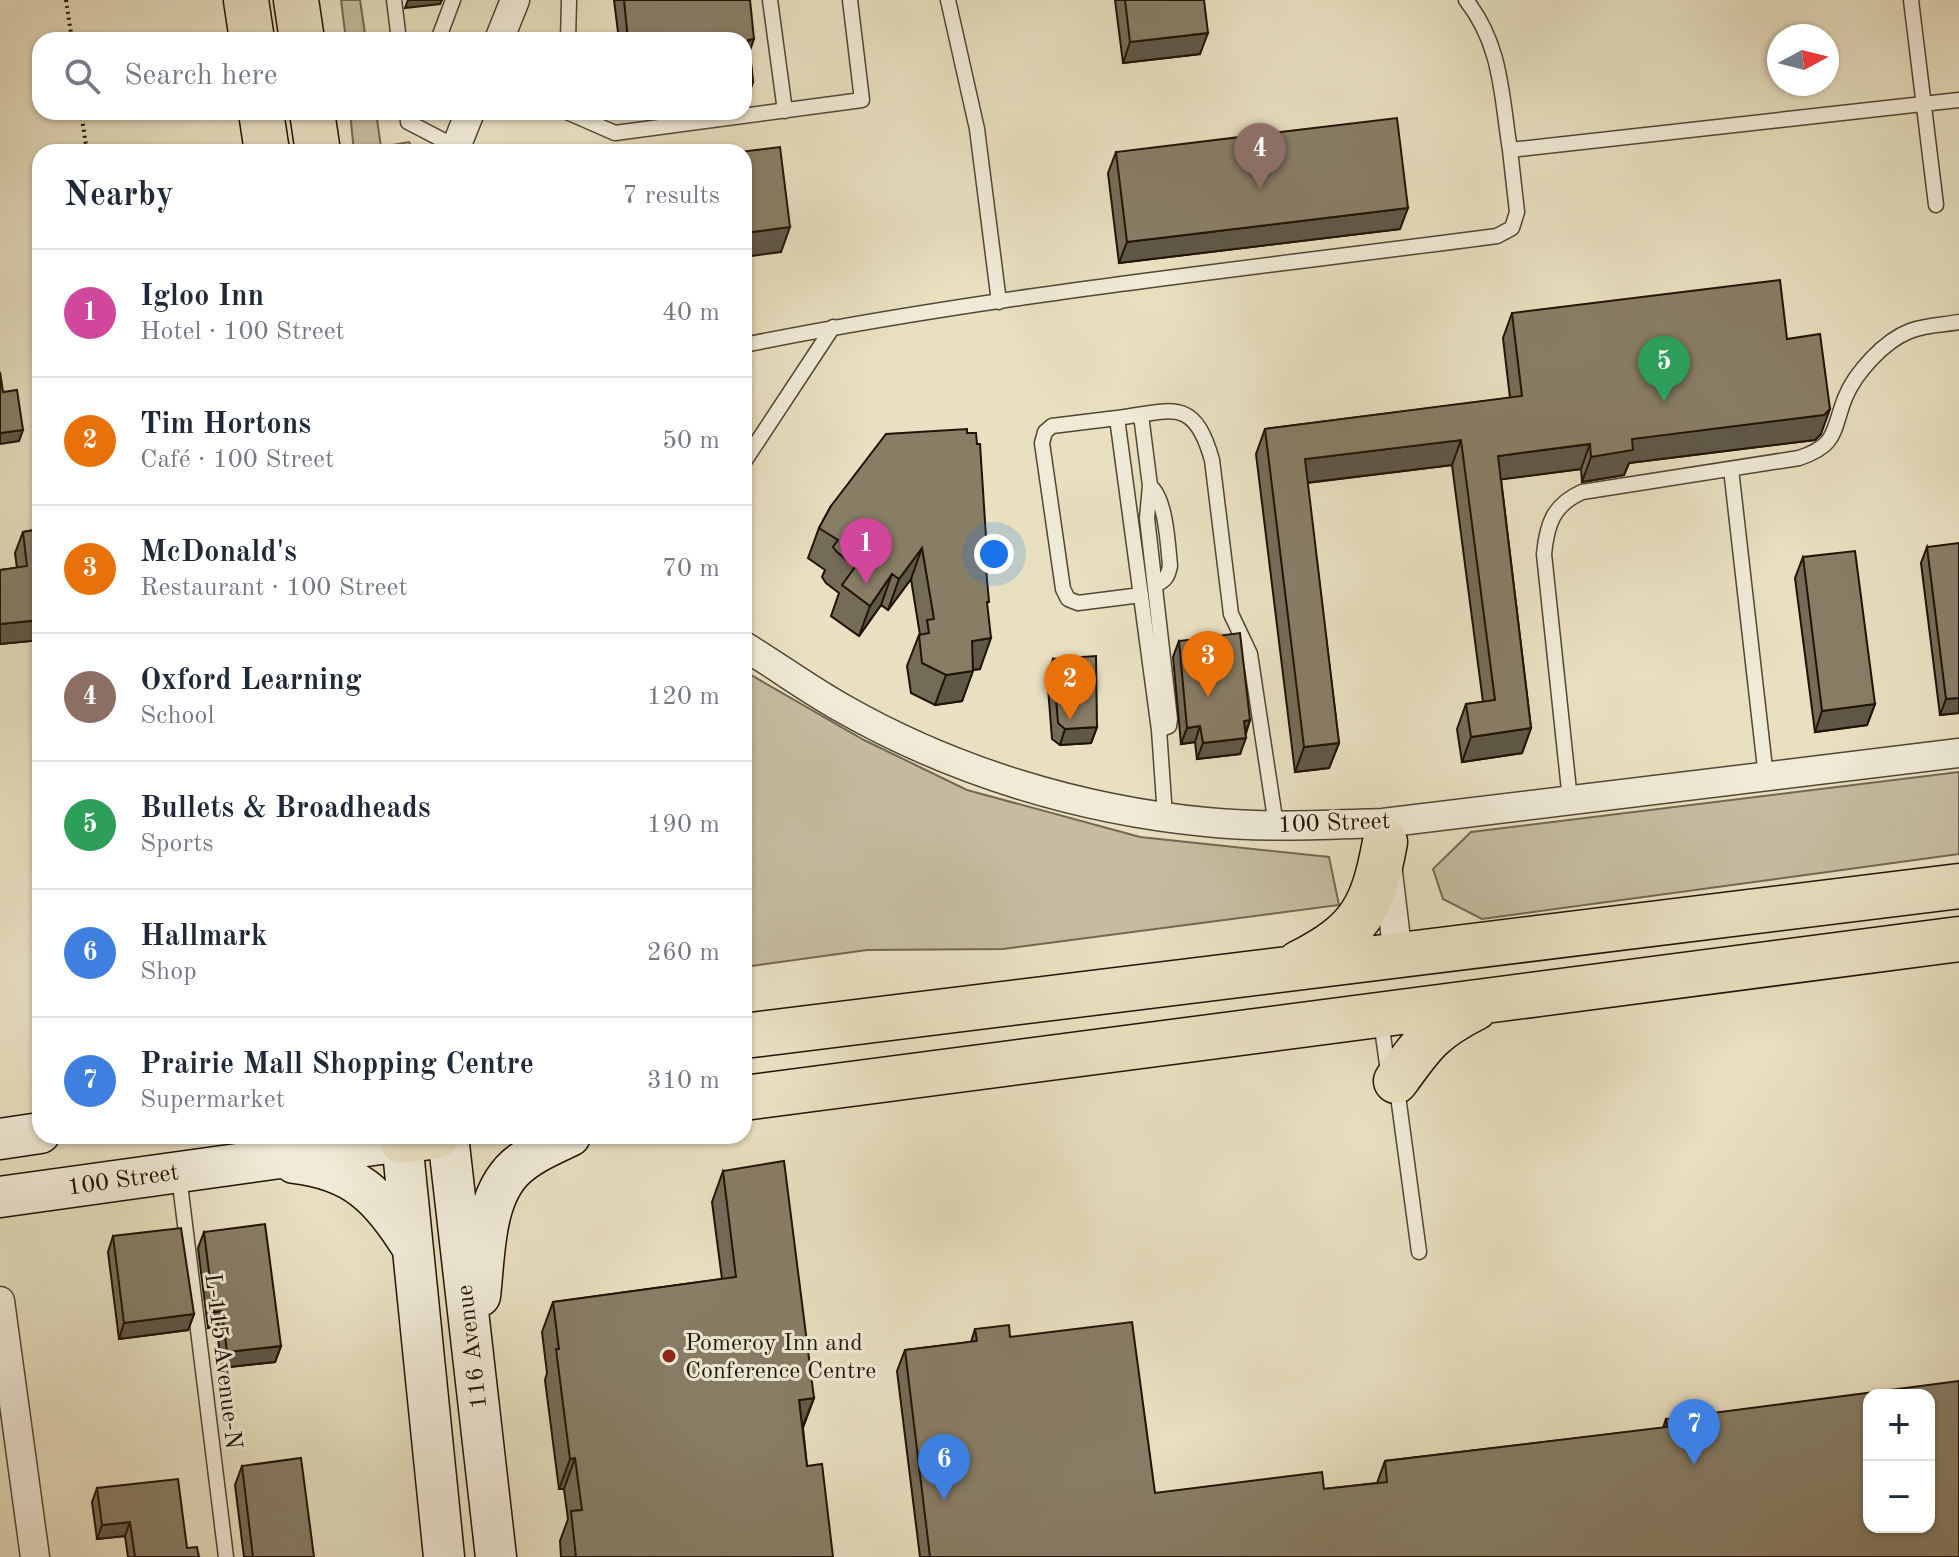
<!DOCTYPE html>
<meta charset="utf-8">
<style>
:root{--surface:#fff;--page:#f2f2f3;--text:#1f2937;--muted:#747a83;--line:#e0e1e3;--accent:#0f766e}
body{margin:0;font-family:"Old Standard TT",serif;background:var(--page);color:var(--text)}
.controls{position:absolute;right:24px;bottom:24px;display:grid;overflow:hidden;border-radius:16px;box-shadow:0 2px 6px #0004}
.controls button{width:72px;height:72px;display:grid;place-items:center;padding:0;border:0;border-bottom:2px solid var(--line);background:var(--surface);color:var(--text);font:40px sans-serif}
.compass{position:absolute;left:1767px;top:24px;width:72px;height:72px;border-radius:50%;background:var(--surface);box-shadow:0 2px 6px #0004;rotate:83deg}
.you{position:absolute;left:994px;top:554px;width:28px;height:28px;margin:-20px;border:6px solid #fff;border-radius:50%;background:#1a73e8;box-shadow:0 0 0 12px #1a73e833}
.badge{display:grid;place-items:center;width:52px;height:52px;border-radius:50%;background:var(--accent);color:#fff;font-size:26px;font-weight:700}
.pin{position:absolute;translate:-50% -66px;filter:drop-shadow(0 2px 4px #0008)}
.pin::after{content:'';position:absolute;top:42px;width:28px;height:24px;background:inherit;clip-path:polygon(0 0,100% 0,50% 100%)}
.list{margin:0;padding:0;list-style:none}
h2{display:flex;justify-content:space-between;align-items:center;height:104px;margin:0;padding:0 32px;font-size:34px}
h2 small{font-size:26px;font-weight:400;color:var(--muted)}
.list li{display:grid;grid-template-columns:52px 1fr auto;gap:24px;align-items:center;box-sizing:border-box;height:128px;padding:0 32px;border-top:2px solid var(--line)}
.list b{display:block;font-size:30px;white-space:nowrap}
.list p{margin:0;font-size:26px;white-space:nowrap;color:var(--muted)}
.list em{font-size:26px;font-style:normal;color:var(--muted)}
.icon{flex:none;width:44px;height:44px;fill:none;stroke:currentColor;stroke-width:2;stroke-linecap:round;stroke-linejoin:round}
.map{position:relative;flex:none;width:1959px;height:1557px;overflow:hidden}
.search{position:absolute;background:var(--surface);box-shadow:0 2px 6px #0004;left:32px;top:32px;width:720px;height:88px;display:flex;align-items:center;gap:20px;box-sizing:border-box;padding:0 28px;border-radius:24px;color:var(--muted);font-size:30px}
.panel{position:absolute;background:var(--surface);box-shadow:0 2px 6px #0004;left:32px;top:144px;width:720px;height:1000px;border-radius:24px}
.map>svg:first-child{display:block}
</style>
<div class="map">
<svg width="1959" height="1557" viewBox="0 0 1959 1557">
<rect width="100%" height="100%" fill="#e8e0c1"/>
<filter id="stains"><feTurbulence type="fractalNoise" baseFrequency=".0025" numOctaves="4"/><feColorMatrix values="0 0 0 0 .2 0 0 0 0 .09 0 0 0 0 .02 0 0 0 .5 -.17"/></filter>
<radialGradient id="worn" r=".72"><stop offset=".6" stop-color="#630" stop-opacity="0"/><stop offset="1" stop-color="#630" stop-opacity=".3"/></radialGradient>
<!-- green -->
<path fill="#c6bda1" stroke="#736852" stroke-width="2" d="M 341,0 L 360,0 L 366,40 L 346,40 Z
M 350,112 L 376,112 L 381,147 L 409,142 L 415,152 L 354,152 Z
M 744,671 L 864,740 L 967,790 L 1140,837 L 1329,857 L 1339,905 L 1003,949 L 867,950 L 744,967 Z
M 1959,772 L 1959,854 L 1482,919 L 1443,899 L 1433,869 L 1471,832 Z"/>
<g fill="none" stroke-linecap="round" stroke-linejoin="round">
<defs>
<path id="service" d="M 394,0 L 399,40
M 770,0 L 785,111
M 948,0 L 977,129 L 999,302
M 1466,0 C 1502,46 1501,94 1510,150
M 1911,0 L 1936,205
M 438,40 L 453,0
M 568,40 L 569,0
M 407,112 L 408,122 L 456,147
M 567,112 L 615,133 L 862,100 L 850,0
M 744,345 C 992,295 1246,269 1497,236 L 1512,228 L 1517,212 L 1510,150 L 1959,100
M 1141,415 L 1150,486 L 1147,518 L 1170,719 L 1169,726 L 1159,730
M 1117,418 C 1172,411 1194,396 1212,460 L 1231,614 L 1250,654 L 1276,825
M 744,462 L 833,327
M 1731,469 L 1766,777
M 1150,486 C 1166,498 1168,546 1170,566 C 1168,576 1165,582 1155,584
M 1141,595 L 1078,603 L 1068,599 L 1063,589 L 1042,443 L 1045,432 L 1052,426 L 1117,418 L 1159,730 L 1165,816
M 1570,800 L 1544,554 C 1547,524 1553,505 1582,492 L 1799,458 C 1838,445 1832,431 1845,398 C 1855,373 1884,341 1910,331 C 1925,325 1943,325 1959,322
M 1381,1021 L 1387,1064 L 1396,1081 L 1419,1252
M 179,1176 L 226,1557"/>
<path id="minor" d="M 499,40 L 515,0
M 454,152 L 470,112
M 744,646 C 777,666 808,689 842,708 C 952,771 1080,810 1206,822 C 1265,828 1325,825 1383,823 L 1959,753
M 1387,864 L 1398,956
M 0,1301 L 35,1557"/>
<path id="secondary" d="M 448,1136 L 496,1557
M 0,1139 L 40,1133
M 294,1163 C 355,1170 381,1197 412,1247
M 0,1197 L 402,1141 L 444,1557
M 480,1296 C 485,1255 483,1197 516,1167 C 532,1153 551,1145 570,1136"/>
<path id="primary" d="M 246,0 L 252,40
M 296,0 L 302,40
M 261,112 L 267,152
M 312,112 L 318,152
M 1299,963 C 1361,932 1373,907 1385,842
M 744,1036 C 1149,985 1554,935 1959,886
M 1396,1081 C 1423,1043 1433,1029 1475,1008
M 744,1098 L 1959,939
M 401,1136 L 402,1141 L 437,1136"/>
</defs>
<!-- service casing -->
<use href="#service" stroke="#524633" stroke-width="17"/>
<!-- minor casing -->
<use href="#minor" stroke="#524633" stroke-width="31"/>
<!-- secondary casing -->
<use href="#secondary" stroke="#201304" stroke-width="43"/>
<!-- primary casing -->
<use href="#primary" stroke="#201304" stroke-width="47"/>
<!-- path -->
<path stroke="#201304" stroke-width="4" stroke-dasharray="2 4" stroke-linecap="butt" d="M 66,0 L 72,40
M 81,112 L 87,152"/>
<!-- service -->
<use href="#service" stroke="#f0ebd7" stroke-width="14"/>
<!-- minor -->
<use href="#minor" stroke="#f0ebd7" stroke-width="28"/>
<!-- secondary -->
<use href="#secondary" stroke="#f0ebd7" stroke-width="40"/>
<!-- primary -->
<use href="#primary" stroke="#e8e0c1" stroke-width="44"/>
</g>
<!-- wall -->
<path fill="#756c58" stroke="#201304" stroke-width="2" d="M 614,0 L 750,0 L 750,52 L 753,82 L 746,102 L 744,40 L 619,40 Z
M 1115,0 L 1204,0 L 1200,54 L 1123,63 Z
M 1116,152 L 1400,229 L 1119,263 L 1108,173 Z
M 1512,313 L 1787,339 L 1821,434 L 1815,440 L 1629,463 L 1624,475 L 1582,482 L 1581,469 L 1501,479 L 1531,728 L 1522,753 L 1462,762 L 1457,729 L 1466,704 L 1483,702 L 1452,465 L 1307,483 L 1339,743 L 1329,768 L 1295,772 L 1256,454 L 1265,429 L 1510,398 L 1503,338 Z
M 831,506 L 988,568 L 986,574 L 987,606 L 980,669 L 973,670 L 962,701 L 935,705 L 911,693 L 907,666 L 919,635 L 920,635 L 911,579 L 888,610 L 881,605 L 859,636 L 831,616 L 839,593 L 826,583 L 822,577 L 825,570 L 808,558 L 819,528 Z
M 40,529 L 40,640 L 0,644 L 0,570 L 17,568 L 15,553 L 23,532 Z
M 1927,547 L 1959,713 L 1940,715 L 1921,563 Z
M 1803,557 L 1875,704 L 1867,725 L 1815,732 L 1795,578 Z
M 1179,641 L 1250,720 L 1240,754 L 1197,759 L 1195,742 L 1181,744 L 1173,657 Z
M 1053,659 L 1097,727 L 1091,743 L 1060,745 L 1052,739 L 1047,675 Z
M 723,1171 L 814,1398 L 803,1428 L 807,1466 L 833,1557 L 561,1557 L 560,1541 L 568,1519 L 564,1489 L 559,1489 L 545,1380 L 547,1373 L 542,1332 L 553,1302 L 722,1279 L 712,1202 Z
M 204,1232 L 281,1346 L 275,1362 L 221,1368 L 217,1327 L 208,1328 L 198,1248 Z
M 113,1236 L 194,1314 L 188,1330 L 119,1339 L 108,1252 Z
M 975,1329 L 1010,1337 L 1155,1493 L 1324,1489 L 1377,1483 L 1385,1461 L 1663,1428 L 1666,1419 L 1959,1557 L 920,1557 L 897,1371 L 905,1350 L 971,1342 Z
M 242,1466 L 314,1557 L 244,1557 L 235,1485 Z
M 97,1488 L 187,1548 L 199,1557 L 128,1557 L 125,1536 L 97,1539 L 92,1502 Z"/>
<!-- shaded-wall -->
<path fill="#5f5847" stroke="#201304" stroke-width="2" d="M 408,0 L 442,0 L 440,4 L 405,8 Z
M 1208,33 L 1200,54 L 1123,63 L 1130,42 Z
M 754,39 L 747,59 L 748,40 Z
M 753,82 L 746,102 L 744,102 L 744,83 Z
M 1408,208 L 1400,229 L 1119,263 L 1127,242 Z
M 790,227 L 781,252 L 744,257 L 744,233 Z
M 1830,409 L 1821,434 L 1815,440 L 1629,463 L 1624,475 L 1582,482 L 1591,457 L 1632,439 Z
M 23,430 L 19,441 L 0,444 L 0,433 Z
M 1461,440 L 1452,465 L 1296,484 L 1305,459 Z
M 1590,444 L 1581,469 L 1489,481 L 1498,456 Z
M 922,548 L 911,579 L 888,610 L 899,579 Z
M 892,574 L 881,605 L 859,636 L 870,606 Z
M 40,620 L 40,640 L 0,644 L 0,624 Z
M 991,638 L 980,669 L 961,671 L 972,641 Z
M 973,671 L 962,701 L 935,705 L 946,675 Z
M 1959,698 L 1959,713 L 1940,715 L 1946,699 Z
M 1875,704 L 1867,725 L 1815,732 L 1822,711 Z
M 1250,720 L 1244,736 L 1244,721 Z
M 1200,726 L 1195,742 L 1181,744 L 1187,728 Z
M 1097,727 L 1091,743 L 1060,745 L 1065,729 Z
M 1531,728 L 1522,753 L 1462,762 L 1471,737 Z
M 1246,738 L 1240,754 L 1197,759 L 1203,743 Z
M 1339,743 L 1329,768 L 1295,772 L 1304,747 Z
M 222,1311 L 217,1327 L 208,1328 L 214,1312 Z
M 194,1314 L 188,1330 L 119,1339 L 124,1323 Z
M 281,1346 L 275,1362 L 221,1368 L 227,1352 Z
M 814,1398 L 802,1428 L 799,1400 Z
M 575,1458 L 564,1489 L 559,1489 L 570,1459 Z
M 130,1522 L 125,1536 L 97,1539 L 102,1525 Z"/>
<!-- building -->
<path fill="#887e66" stroke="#201304" stroke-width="2" fill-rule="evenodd" d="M 624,0 L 750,0 L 754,39 L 748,40 L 753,82 L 744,83 L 744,40 L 628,40 Z
M 1125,0 L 1204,0 L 1208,33 L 1130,42 Z
M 1397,118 L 1408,208 L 1127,242 L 1116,152 Z
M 780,147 L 790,227 L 744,233 L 744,152 L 740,152 Z
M 1780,280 L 1787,339 L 1820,334 L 1830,409 L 1824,415 L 1632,439 L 1633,450 L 1591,457 L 1590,444 L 1498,456 L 1531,728 L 1471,737 L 1466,704 L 1495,700 L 1461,440 L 1305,459 L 1339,743 L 1304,747 L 1265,429 L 1522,396 L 1512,313 Z
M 0,372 L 3,392 L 17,390 L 23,430 L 0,433 Z
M 967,429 L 967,433 L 976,433 L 977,444 L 980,444 L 988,568 L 986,568 L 989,602 L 987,602 L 991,638 L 972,641 L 973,671 L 946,675 L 922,663 L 919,635 L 929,633 L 927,620 L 934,619 L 922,548 L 899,579 L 892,574 L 870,606 L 842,585 L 855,567 L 837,552 L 833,547 L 838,540 L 819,528 L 831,506 L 886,434 Z
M 40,529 L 40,620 L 0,624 L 0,570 L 27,566 L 23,532 Z
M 1959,543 L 1959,698 L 1946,699 L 1927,547 Z
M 1855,551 L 1875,704 L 1822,711 L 1803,557 Z
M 1240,633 L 1250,720 L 1244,721 L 1246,738 L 1203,743 L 1200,726 L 1187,728 L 1179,641 Z
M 1096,656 L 1097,727 L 1065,729 L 1058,723 L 1053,659 Z
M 784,1161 L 814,1398 L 799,1400 L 807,1466 L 822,1464 L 833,1557 L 576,1557 L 571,1511 L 582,1510 L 575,1458 L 570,1459 L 556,1349 L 559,1349 L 553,1302 L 736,1277 L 723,1171 Z
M 265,1224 L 281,1346 L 227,1352 L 222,1311 L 214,1312 L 204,1232 Z
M 181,1228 L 194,1314 L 124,1323 L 113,1236 Z
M 1132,1322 L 1155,1493 L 1322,1472 L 1324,1489 L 1387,1482 L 1385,1461 L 1667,1427 L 1666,1419 L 1959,1381 L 1959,1557 L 930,1557 L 905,1350 L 977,1341 L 975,1329 L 1009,1325 L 1010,1337 ZM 1869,1395 L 1929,1395 L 1929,1527 L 1869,1527 Z
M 301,1458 L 314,1557 L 253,1557 L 242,1466 Z
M 178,1479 L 187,1548 L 197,1547 L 199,1557 L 135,1557 L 130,1522 L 102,1525 L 97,1488 Z"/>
<!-- markers -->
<circle fill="#8f2418" stroke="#f0ebd7" stroke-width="3" cx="669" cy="1356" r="8"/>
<g text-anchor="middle" stroke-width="6" stroke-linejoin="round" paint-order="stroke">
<!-- street labels -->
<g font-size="24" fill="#201304" stroke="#f0ebd7">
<text transform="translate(1334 822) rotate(-2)" y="8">100 Street</text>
<text transform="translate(123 1179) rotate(-8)" y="8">100 Street</text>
<text transform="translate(471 1347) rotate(-97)" y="8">116 Avenue</text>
<text transform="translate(224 1361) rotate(83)" y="8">L-115 Avenue-N</text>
</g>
<!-- poi labels -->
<g font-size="24" fill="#201304" stroke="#f0ebd7" text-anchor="start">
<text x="685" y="1350">Pomeroy Inn and<tspan x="685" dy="28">Conference Centre</tspan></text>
</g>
</g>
<rect width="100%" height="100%" filter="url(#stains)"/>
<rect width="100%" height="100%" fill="url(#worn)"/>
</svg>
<div class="controls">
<button>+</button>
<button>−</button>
</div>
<svg class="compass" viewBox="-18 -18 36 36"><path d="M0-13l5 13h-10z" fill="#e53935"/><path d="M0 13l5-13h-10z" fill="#747a83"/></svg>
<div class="you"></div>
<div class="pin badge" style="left:866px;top:584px;background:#d1479c">1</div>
<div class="pin badge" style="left:1070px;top:720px;background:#e8710a">2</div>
<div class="pin badge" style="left:1208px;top:697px;background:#e8710a">3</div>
<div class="pin badge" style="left:1260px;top:189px;background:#8d6e63">4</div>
<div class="pin badge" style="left:1664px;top:402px;background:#2e9e5b">5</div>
<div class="pin badge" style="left:944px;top:1500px;background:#3f7fe0">6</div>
<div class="pin badge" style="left:1694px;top:1465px;background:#3f7fe0">7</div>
<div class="search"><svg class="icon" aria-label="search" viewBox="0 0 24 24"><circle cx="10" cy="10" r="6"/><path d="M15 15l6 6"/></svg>Search here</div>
<section class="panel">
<h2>Nearby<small>7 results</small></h2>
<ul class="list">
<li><span class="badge" style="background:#d1479c">1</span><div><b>Igloo Inn</b><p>Hotel · 100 Street</p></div><em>40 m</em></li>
<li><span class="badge" style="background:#e8710a">2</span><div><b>Tim Hortons</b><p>Café · 100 Street</p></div><em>50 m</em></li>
<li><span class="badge" style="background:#e8710a">3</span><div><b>McDonald's</b><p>Restaurant · 100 Street</p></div><em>70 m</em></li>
<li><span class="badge" style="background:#8d6e63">4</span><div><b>Oxford Learning</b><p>School</p></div><em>120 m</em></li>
<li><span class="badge" style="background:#2e9e5b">5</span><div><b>Bullets &amp; Broadheads</b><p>Sports</p></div><em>190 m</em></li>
<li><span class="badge" style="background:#3f7fe0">6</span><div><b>Hallmark</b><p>Shop</p></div><em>260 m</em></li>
<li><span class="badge" style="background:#3f7fe0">7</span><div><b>Prairie Mall Shopping Centre</b><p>Supermarket</p></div><em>310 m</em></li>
</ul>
</section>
</div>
